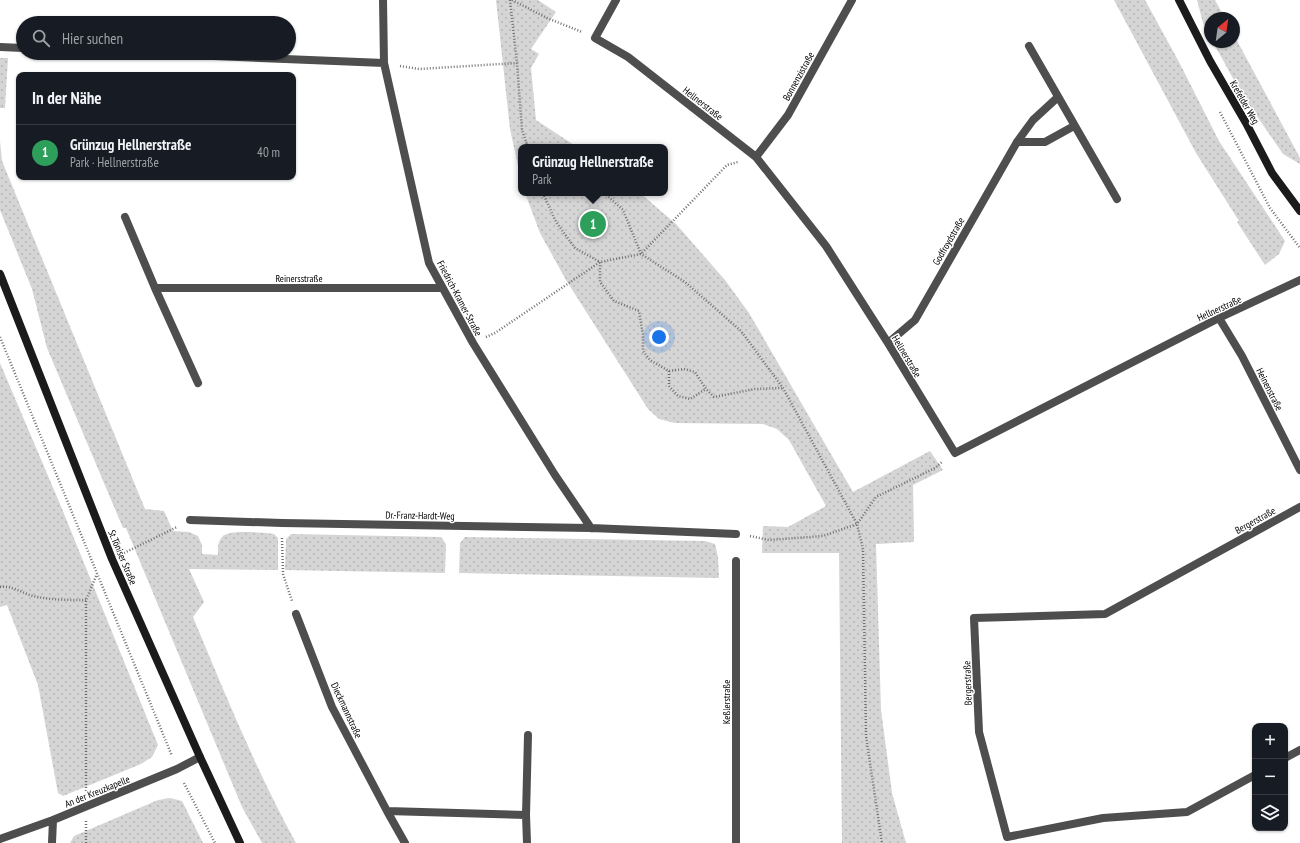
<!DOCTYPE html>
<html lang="de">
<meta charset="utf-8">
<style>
:root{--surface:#171b24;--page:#20242c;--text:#f1f3f6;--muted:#9ea1a6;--line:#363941;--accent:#858687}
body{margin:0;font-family:"PT Sans Narrow",sans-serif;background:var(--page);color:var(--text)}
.controls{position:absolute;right:12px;bottom:12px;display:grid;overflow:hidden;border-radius:8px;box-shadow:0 1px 3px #0004}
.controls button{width:36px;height:36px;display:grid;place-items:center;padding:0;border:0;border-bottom:1px solid var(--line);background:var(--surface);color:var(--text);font:20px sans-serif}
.compass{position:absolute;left:1204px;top:12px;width:36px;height:36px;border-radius:50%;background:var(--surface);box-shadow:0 1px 3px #0004;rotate:29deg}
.you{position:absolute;left:659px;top:337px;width:14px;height:14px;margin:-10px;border:3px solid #fff;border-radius:50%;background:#1a73e8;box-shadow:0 0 0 6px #1a73e833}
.badge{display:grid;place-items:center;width:26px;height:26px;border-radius:50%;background:var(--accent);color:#fff;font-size:13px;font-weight:700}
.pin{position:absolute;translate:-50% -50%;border:2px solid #fff;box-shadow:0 1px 4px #0006}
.popup{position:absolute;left:518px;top:144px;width:150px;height:52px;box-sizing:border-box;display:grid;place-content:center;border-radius:8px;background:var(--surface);filter:drop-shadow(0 1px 3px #0005);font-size:13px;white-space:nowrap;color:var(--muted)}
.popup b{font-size:15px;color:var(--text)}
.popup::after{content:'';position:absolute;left:50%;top:100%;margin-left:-8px;border:8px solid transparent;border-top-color:var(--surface)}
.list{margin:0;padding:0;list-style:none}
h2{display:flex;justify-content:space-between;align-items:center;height:52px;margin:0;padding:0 16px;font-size:17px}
h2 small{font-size:13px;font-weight:400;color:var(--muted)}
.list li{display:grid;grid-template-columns:26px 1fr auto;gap:12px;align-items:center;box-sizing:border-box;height:56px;padding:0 16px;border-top:1px solid var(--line)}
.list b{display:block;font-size:15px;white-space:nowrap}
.list p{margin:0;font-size:13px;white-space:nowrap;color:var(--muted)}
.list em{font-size:13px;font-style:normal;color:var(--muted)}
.icon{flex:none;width:22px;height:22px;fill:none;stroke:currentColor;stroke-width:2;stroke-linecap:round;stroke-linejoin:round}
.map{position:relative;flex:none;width:1300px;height:843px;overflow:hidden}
.search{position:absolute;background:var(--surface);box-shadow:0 1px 3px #0004;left:16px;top:16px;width:280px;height:44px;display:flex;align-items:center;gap:10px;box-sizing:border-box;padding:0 14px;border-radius:22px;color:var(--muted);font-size:15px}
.panel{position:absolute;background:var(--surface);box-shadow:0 1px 3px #0004;left:16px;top:72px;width:280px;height:108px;border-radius:8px}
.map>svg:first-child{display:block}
</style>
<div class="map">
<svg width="1300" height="843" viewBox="0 0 1300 843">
<defs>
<pattern id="green-dots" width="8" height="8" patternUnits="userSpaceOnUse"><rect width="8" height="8" fill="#d5d5d5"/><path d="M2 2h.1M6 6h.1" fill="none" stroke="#b5b5b5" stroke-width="1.8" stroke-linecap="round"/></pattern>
</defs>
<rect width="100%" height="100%" fill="#fff"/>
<!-- green -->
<path fill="url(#green-dots)" d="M 496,0 L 538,0 L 556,12 L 531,49 L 539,54 L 531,68 L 536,120 L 577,147 L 521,147 L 521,180 L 510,129 Z
M 1114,0 L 1145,0 L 1179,62 L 1219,141 L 1285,241 L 1279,254 L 1265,265 L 1237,222 L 1239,221 L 1196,153 Z
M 1197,0 L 1215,0 L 1225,18 L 1210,18 L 1210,36 L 1203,23 Z
M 1234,35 L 1300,158 L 1300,164 L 1283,154 L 1241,93 L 1213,42 L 1234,42 Z
M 0,58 L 8,58 L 5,108 L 0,108 Z
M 0,141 L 2,161 L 145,509 L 164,511 L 173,531 L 189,532 L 198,536 L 202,545 L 202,554 L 218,555 C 218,549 217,543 222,537 C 229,529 263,533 274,534 L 278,538 L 278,570 L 189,569 L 204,602 L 193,617 C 225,694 256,770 296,843 L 262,843 L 242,807 L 126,528 L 123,528 L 47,348 L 32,289 L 0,210 Z
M 525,193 L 640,193 L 676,224 L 725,280 L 749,313 L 853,492 L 930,451 L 943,470 L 913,485 L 914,542 L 876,544 L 881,710 L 892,793 L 906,843 L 842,843 L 839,553 L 762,553 L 763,526 L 788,527 L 826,506 L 789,440 L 777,429 L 763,424 L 675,423 L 659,419 L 648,409 L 566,280 L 540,233 Z
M 0,363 L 60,504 L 158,745 L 152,757 L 141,764 L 63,796 L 58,793 L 38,685 L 7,605 L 0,607 Z
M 291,534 L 441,537 L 446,544 L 445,573 L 285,570 L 286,539 Z
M 465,537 L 705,541 L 715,544 L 718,557 L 719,578 L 459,573 L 460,543 Z
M 170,798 L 182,801 L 203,843 L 70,843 L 74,836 L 158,800 Z"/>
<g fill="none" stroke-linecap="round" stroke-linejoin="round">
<!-- path -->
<path stroke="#707070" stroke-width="2.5" stroke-dasharray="1 2" stroke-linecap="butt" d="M 510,0 L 517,63 L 522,130 L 528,147
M 512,0 L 547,18 L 582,32
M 400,66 L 419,69 L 517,63
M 1220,112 L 1270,208 L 1300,248
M 543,193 L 556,222 L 575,248 L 600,262 L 600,282 L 614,301 L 639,311 L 643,335 L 643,351 L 650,360 L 669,371 L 684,369 L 695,372 L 706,389 L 714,397 L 755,389 L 782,388
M 604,193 L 623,210 L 641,254 L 685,282 L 741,331 L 783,388 L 857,524 L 863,549 L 866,736 L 882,843
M 0,337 L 172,756
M 486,337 L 495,333 L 600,262 L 641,254 L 727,165 L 738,162
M 669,371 L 669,386 L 678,396 L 690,399 L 706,389
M 750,536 L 769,540 L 823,536 L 857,524 L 876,497 L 935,468 L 943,461
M 282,538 L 283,574 L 292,601
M 124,553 L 177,527
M 0,587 C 11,585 22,593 33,596 C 50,600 69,600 86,600
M 184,783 L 215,843
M 86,791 L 86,600 L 97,574
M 86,843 L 86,821"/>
<!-- street -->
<path stroke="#4e4e4e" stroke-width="8" d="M 383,0 L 384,63 L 429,263 L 473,343 L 555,475 L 591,528
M 616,0 L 595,38 L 628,57 L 756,157 L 826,246 L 888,343 L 955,453 L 1219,318 L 1300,280
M 1029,46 L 1117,199
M 0,47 L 23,48
M 141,53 L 384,63
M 1017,142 L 1045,142 L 1074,126
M 756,157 L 788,115 L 852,0
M 125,217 L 155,288
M 1219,318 L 1242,356 L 1300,470
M 888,343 L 915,320 L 1017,142 L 1033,120 L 1058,97
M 198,383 L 155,288 L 442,288
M 190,520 L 282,523 L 591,528 L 736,534
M 736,561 L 736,843
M 296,614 L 332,707 L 387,811 L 526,815 L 527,843
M 1285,758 L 1300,750
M 1255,775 L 1187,812 L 1103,818 L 1007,837 L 979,732 L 974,618 L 1105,614 L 1300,507
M 387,811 L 405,843
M 526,815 L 528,735
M 0,839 L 53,820 L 177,769 L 200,757
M 52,843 L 53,820"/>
<!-- secondary -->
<path stroke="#1b1b1b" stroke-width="8" d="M 1179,0 L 1210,61 L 1246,123 L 1272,173 L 1300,211
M 0,274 L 112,559 L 200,757 L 240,843"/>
</g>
<g text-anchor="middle" stroke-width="3" stroke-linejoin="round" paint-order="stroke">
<!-- street labels -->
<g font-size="10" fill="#000" stroke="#fff">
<text transform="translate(798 76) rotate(-61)" y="4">Bonnenzistraße</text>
<text transform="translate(1245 102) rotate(60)" y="4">Krefelder Weg</text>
<text transform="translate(703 103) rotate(38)" y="4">Hellnerstraße</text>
<text transform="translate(948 241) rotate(-60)" y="4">Godfroydstraße</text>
<text x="299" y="282">Reinersstraße</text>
<text transform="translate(460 298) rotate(62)" y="4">Friedrich-Kramer-Straße</text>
<text transform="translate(1219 308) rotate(-25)" y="4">Hellnerstraße</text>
<text transform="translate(907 356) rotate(59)" y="4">Hellnerstraße</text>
<text transform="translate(1270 389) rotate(63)" y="4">Heinenstraße</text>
<text transform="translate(420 515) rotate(1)" y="4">Dr.-Franz-Hardt-Weg</text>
<text transform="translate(1255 520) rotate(-29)" y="4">Bergerstraße</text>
<text transform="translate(123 557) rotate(67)" y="4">St.Töniser Straße</text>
<text transform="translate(967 683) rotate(-92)" y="4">Bergerstraße</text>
<text transform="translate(726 702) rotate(-90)" y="4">Keßlerstraße</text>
<text transform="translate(347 710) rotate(65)" y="4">Dieckmannstraße</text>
<text transform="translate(97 791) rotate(-22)" y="4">An der Kreuzkapelle</text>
</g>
</g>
</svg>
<div class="controls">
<button>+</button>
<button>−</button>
<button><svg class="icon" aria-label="layers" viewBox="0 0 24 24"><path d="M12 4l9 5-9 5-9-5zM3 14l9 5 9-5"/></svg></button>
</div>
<svg class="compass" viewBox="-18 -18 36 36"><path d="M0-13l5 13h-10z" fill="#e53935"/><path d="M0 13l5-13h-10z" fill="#9ea1a6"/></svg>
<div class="you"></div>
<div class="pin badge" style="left:593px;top:224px;background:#2e9e5b">1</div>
<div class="popup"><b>Grünzug Hellnerstraße</b>Park</div>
<div class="search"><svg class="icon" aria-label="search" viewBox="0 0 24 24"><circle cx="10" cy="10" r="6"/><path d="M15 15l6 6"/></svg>Hier suchen</div>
<section class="panel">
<h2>In der Nähe<small></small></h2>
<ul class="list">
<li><span class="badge" style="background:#2e9e5b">1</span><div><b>Grünzug Hellnerstraße</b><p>Park · Hellnerstraße</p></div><em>40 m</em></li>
</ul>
</section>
</div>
